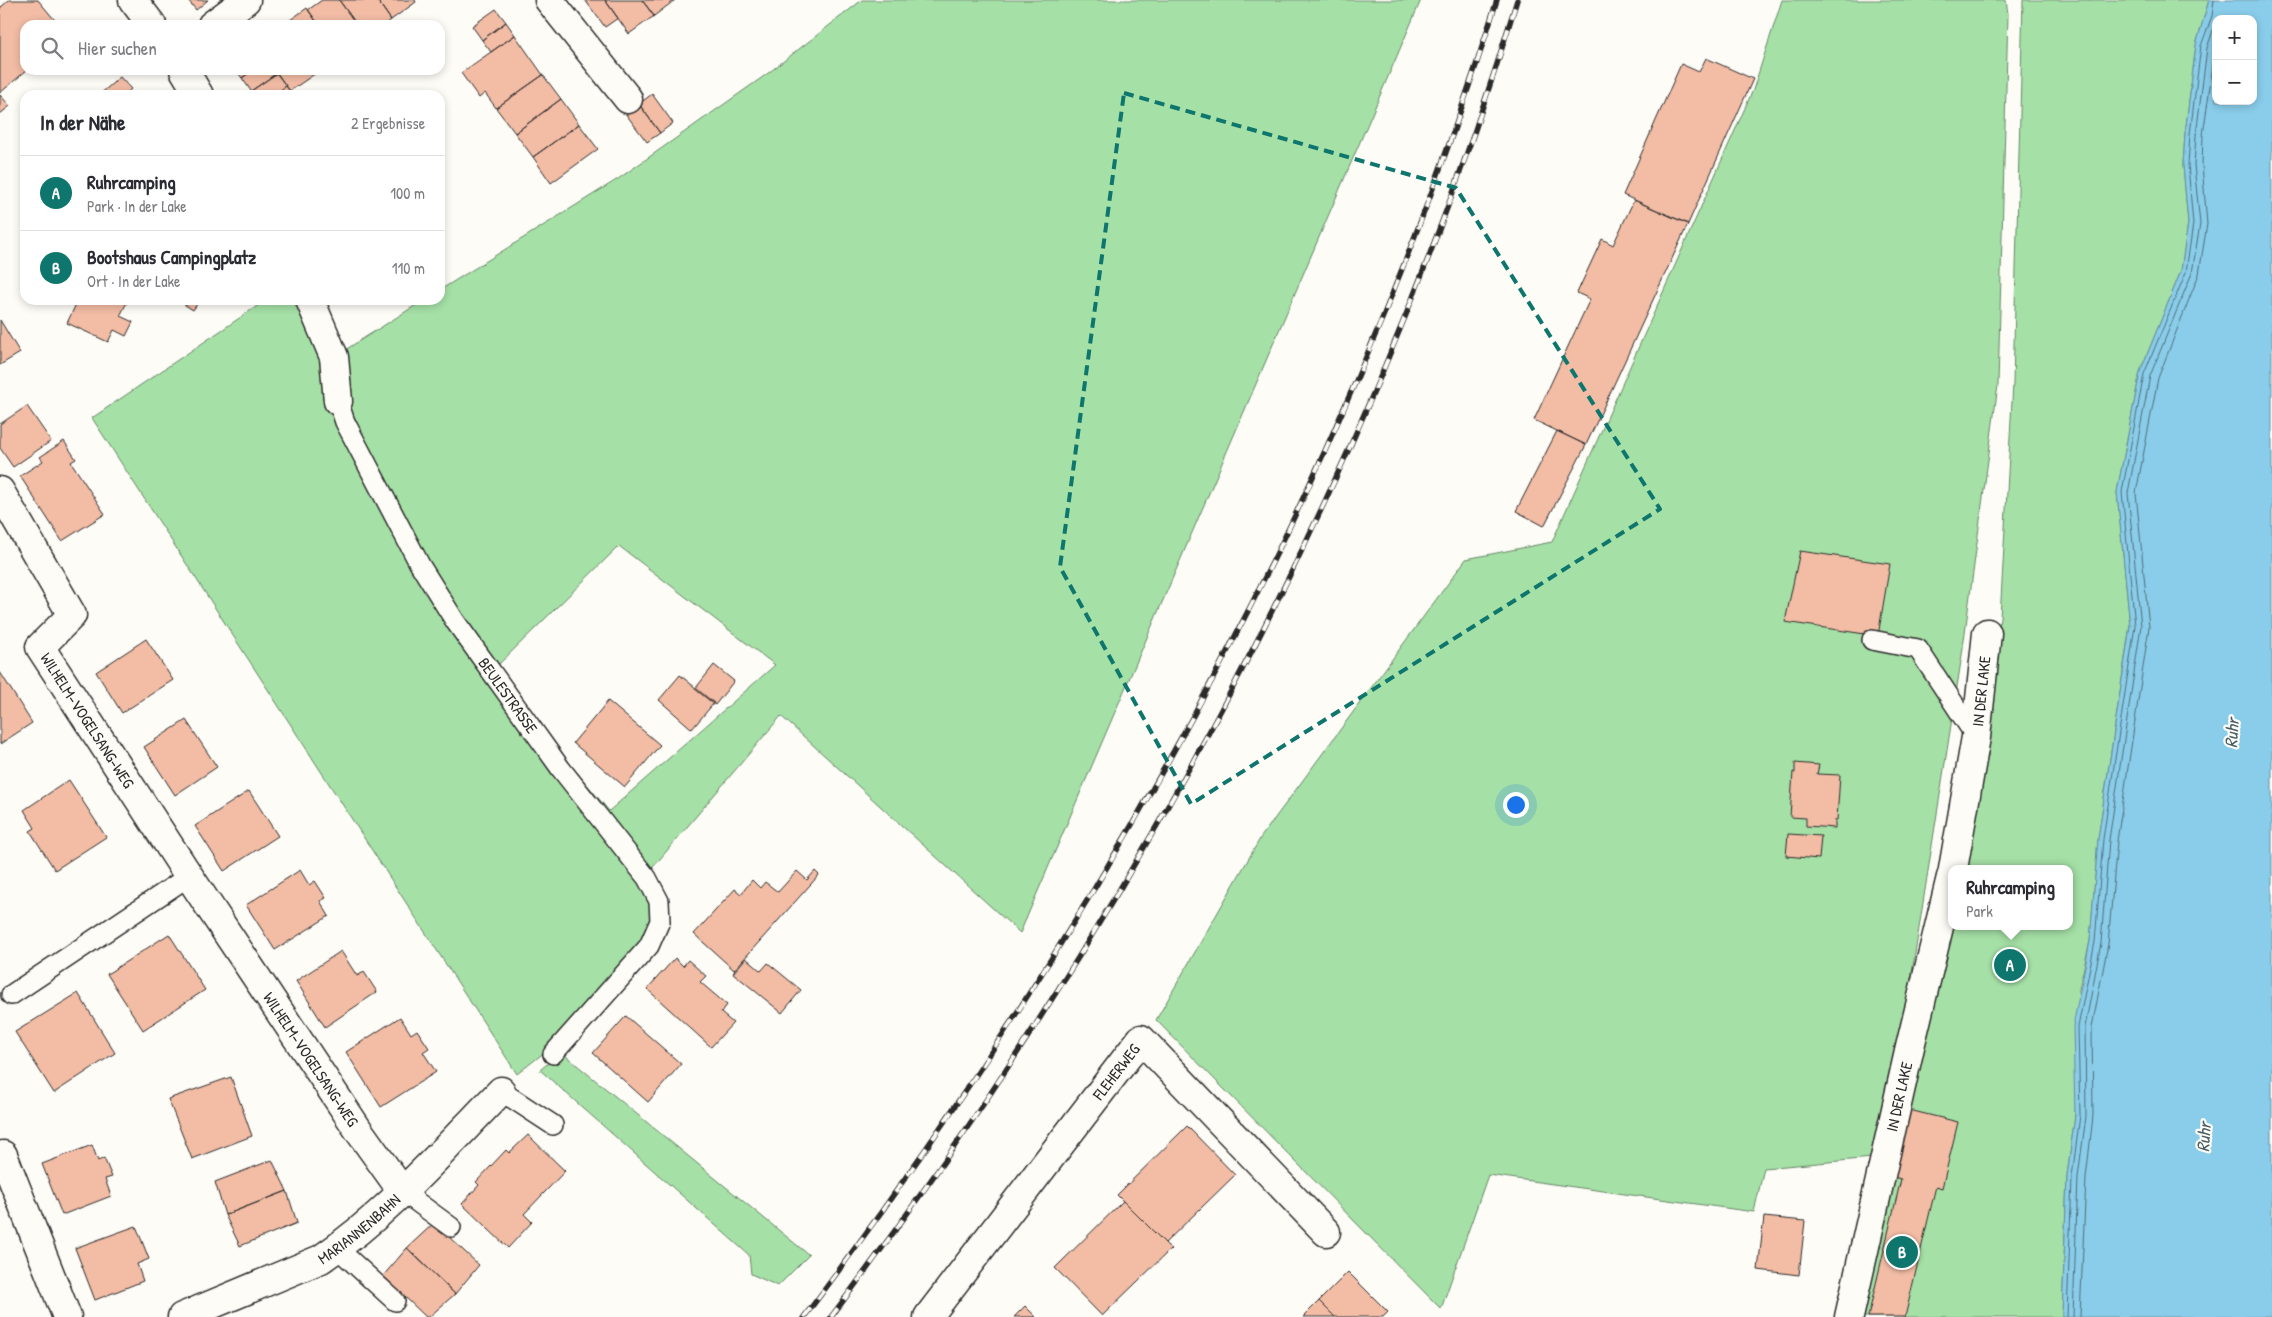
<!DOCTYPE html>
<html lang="de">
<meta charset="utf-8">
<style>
:root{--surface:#fff;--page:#f2f2f3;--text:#2b2b33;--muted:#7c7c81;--line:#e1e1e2;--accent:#0f766e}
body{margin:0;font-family:"Patrick Hand",sans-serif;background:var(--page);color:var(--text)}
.controls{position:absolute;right:15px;top:15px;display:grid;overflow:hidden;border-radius:10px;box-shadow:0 2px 8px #0003}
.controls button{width:45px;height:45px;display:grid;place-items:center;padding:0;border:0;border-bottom:1px solid var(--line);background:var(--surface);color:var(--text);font:25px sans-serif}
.you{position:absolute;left:1515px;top:804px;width:18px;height:18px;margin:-12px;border:4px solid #fff;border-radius:50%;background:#1a73e8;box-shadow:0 0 0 8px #1a73e833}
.badge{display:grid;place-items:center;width:32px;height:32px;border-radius:50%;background:var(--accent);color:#fff;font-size:16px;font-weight:700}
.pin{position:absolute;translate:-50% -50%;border:2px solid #fff;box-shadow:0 1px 5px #0006}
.popup{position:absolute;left:1948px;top:865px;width:125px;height:65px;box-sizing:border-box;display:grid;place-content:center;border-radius:10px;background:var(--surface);filter:drop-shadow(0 1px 4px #0005);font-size:16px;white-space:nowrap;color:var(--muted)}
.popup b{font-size:19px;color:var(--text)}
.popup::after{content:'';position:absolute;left:50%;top:100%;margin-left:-10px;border:10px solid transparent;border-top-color:var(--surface)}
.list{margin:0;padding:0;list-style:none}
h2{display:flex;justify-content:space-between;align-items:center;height:65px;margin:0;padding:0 20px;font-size:21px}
h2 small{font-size:16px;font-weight:400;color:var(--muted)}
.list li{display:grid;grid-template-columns:32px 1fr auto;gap:15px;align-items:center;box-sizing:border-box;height:75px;padding:0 20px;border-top:1px solid var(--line)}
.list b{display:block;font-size:19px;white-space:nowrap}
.list p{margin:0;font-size:16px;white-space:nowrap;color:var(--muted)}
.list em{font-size:16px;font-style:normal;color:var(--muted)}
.icon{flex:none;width:28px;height:28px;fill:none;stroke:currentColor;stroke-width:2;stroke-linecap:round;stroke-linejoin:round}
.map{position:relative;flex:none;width:2272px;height:1317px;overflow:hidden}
.search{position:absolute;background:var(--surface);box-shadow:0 2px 8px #0003;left:20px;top:20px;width:425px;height:55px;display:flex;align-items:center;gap:12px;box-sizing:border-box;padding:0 18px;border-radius:15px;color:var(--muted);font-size:19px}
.panel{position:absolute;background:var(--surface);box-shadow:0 2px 8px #0003;left:20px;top:90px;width:425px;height:215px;border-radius:15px}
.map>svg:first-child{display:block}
</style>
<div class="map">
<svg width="2272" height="1317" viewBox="0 0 2272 1317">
<rect width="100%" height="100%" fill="#fdfcf7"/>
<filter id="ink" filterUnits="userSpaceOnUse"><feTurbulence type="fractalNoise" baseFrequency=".02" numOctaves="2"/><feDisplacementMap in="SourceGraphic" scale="10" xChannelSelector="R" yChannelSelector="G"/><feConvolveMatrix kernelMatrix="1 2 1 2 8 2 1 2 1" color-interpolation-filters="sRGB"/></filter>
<g filter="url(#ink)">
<!-- green -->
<path fill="#a5e0a6" stroke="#688668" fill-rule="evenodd" d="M 862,0 L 1421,0 L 1020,933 L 781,716 L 643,879 L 652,895 L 654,928 L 554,1045 L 517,1074 L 92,418 L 266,300 L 310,300 L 334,357 L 424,300 L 440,300 L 440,290 L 618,179 L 767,74 ZM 619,546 L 775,665 L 609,811 L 493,670 Z
M 1782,0 L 2006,0 L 2008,14 L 1998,385 L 1962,655 L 1883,1157 L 1764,1168 L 1754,1212 L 1488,1175 L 1441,1309 L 1156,1020 L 1261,837 L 1466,559 L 1552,542 L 1753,90 Z
M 2023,0 L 2209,0 L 2196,45 L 2185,134 L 2183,165 L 2188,223 L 2181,271 L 2140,372 L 2117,492 L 2130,625 L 2098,839 L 2090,941 L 2079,989 L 2075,1115 L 2067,1176 L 2062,1317 L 1853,1317 L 1951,926 L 2069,926 L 2069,869 L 1959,869 L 2000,618 L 2013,383 Z
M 561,1052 L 809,1255 L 778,1286 L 751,1274 L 749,1255 L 540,1070 Z"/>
<!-- water -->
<path fill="#89cdea" stroke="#638c9e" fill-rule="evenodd" d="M 2209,0 L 2272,0 L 2272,1317 L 2062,1317 L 2067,1176 L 2075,1115 L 2073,1026 L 2090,941 L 2098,839 L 2130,626 L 2117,492 L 2140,372 L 2181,271 L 2188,223 L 2183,165 L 2185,134 L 2196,45 ZM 2216,19 L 2253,19 L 2253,101 L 2216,101 Z"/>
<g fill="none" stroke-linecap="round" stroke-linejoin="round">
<!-- shore -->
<path stroke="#516c77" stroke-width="1" d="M 2067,1317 L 2072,1177 L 2080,1115 L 2078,1027 L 2095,942 L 2103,839 L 2135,626 L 2122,492 L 2144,374 L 2186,272 L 2193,224 L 2188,165 L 2190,134 L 2201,46 L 2212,16 L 2214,0
M 2073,1317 L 2078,1177 L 2086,1116 L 2085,1027 L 2101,943 L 2109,840 L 2141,626 L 2128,493 L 2150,376 L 2192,273 L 2200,224 L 2194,165 L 2196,135 L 2207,48 L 2216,22
M 2080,1317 L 2086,1178 L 2093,1116 L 2092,1027 L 2108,944 L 2117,841 L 2149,627 L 2136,493 L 2158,378 L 2199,274 L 2207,224 L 2202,165 L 2203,135 L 2216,44"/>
</g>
<!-- building -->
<path fill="#f2bca5" stroke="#2b2b2b" d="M 9,0 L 38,0 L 59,25 L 25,25 L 25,70 L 27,70 L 0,93 L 0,8 Z
M 188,0 L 208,0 L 196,10 Z
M 322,0 L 339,0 L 357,25 L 319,25 L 308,10 Z
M 339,0 L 377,0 L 391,20 L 385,25 L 357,25 Z
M 377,0 L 415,0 L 416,2 L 391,20 Z
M 585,0 L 605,0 L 618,18 L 605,27 Z
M 605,0 L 642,0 L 654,16 L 629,34 Z
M 642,0 L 675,0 L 654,16 Z
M 307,8 L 319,25 L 283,25 Z
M 496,9 L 506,22 L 482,40 L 472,26 Z
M 506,22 L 515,35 L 491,52 L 482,40 Z
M 515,35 L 543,75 L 496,108 L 485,93 L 479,98 L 461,73 Z
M 1706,58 L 1753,79 L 1688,224 L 1623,195 L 1681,64 L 1699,72 Z
M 236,70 L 253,70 L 242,78 Z
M 253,70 L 274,70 L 277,73 L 251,91 L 242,78 Z
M 274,70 L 314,70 L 316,73 L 290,91 Z
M 277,73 L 286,86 L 274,95 L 255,95 L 251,91 Z
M 543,75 L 561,99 L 515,133 L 496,108 Z
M 120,77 L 131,89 L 125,95 L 99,95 Z
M 286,86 L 293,95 L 274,95 Z
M 652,94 L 673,123 L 660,133 L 639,104 Z
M 0,95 L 10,106 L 0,114 Z
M 561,99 L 579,124 L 533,157 L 515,133 Z
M 639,104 L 660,133 L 647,142 L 625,113 Z
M 579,124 L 598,149 L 551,183 L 533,157 Z
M 1634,200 L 1688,224 L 1586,445 L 1534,420 L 1590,299 L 1577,293 L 1602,239 L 1613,245 Z
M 78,300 L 128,300 L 120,316 L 133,322 L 126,336 L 114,330 L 108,342 L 67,323 Z
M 177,300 L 200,300 L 193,310 Z
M 0,320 L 20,353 L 0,365 Z
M 27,406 L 51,441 L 13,467 L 0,448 L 0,424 Z
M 1557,431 L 1586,445 L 1544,526 L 1516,511 Z
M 64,441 L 76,459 L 71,462 L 105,514 L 62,541 L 20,476 L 43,461 L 40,457 Z
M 1800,551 L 1890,564 L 1878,636 L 1785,622 Z
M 146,639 L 173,680 L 122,713 L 96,672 Z
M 714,665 L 734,681 L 715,705 L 695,689 Z
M 0,672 L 32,723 L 0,744 Z
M 680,675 L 714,703 L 692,729 L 659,700 Z
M 608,701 L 660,745 L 625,787 L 573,743 Z
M 186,720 L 217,767 L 175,795 L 144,747 Z
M 1795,763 L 1819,765 L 1817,774 L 1840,775 L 1837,820 L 1835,820 L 1835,828 L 1806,826 L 1806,818 L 1790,817 L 1793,772 L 1795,773 Z
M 69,780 L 106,837 L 55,870 L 30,831 L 35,828 L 24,810 Z
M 249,791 L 278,836 L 224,871 L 195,826 Z
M 1788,834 L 1821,836 L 1819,859 L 1786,856 Z
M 300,870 L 309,885 L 315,881 L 326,898 L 320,901 L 329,916 L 275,950 L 246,905 Z
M 797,871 L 807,880 L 815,871 L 819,875 L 734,970 L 694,934 L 735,889 L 741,894 L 752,880 L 760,888 L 765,882 L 778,892 Z
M 169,934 L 205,990 L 143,1030 L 107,974 Z
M 341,951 L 357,976 L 364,972 L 377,992 L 325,1027 L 296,981 Z
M 675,958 L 683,966 L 688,960 L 706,976 L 700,982 L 727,1005 L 721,1013 L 733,1023 L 711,1047 L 647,989 Z
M 746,958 L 761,971 L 768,963 L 801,990 L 782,1013 L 733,973 Z
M 78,993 L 115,1053 L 54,1093 L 15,1032 Z
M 626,1016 L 681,1064 L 648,1102 L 593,1053 Z
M 400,1017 L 411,1034 L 417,1030 L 429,1048 L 423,1052 L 436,1072 L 381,1107 L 346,1052 Z
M 231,1077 L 252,1136 L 192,1159 L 168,1099 Z
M 1909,1110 L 1958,1122 L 1942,1188 L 1936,1186 L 1905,1317 L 1868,1317 L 1901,1179 L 1893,1177 Z
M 1187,1126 L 1235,1175 L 1165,1243 L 1117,1195 Z
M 528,1135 L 565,1171 L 524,1214 L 532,1222 L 508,1248 L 462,1204 L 479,1185 L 476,1182 L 506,1150 L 509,1153 Z
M 92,1145 L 98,1161 L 104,1158 L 112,1177 L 105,1179 L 111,1196 L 62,1215 L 42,1164 Z
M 272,1160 L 287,1191 L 225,1215 L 215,1182 Z
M 287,1191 L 297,1223 L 240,1246 L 225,1215 Z
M 1123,1201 L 1171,1249 L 1102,1316 L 1055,1268 Z
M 1764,1217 L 1805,1221 L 1799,1275 L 1758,1270 Z
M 434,1223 L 479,1265 L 455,1294 L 407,1248 Z
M 136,1226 L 149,1259 L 137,1264 L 143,1281 L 95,1300 L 75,1248 Z
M 407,1248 L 455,1294 L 429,1317 L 426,1317 L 383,1276 Z
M 1348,1272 L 1388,1312 L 1383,1317 L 1335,1317 L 1319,1301 Z
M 1319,1301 L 1335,1317 L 1303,1317 Z
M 1025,1306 L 1036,1317 L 1014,1317 Z"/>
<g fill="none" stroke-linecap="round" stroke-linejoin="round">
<defs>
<g id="service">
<path id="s1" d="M 338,401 L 345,422 L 420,565 L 455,621 L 561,769 L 647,878 L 659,901 L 660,921 L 649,946 L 553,1054"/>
<path d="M 1872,640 L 1918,649 L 1976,737"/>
<path d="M 11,995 L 189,876"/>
<path d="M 501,1091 L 553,1125"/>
<path d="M 402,1191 L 451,1227"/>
<path d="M 337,1248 L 395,1301"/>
</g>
<g id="minor">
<path d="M 133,0 L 152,25"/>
<path d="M 549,0 L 628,99"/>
<path d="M 212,25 L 246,0"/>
<path d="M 184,70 L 199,95"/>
<path d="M 310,300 L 334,357 L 338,401"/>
<path id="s2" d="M 0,491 L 72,615 L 40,647 L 189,876 L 359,1131 L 402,1191"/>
<path id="s3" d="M 1953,869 L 1976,737 L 1987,633"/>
<path d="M 3,1155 L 67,1317"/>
<path id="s4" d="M 182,1317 L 321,1259 C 389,1213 444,1149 501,1091"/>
<path id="s5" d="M 928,1317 L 1141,1039 L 1326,1232"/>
<path id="s6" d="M 1849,1317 L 1910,1047 L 1951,877"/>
</g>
</defs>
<!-- service casing -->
<use href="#service" stroke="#2b2b2b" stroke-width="22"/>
<!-- minor casing -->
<use href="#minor" stroke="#2b2b2b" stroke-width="31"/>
<!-- service -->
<use href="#service" stroke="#fdfcf7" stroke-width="19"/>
<!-- minor -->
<use href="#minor" stroke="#fdfcf7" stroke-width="28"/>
<defs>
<path id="rail" d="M 804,1317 C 1106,917 1348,480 1497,0
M 831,1317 C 1130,922 1373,476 1517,0"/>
</defs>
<!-- rail casing -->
<use href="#rail" stroke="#2b2b2b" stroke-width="5.5"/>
<!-- rail -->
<use href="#rail" stroke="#fdfcf7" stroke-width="4" stroke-dasharray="11" stroke-linecap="butt"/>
</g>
</g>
<!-- marked area -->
<path fill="none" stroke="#0f766e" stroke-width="4" stroke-dasharray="10 6" stroke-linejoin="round" d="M 1124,93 L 1456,188 L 1660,509 L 1191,804 L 1060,567 Z"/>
<g text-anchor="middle" stroke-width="4.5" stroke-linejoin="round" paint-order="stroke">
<!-- street labels -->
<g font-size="16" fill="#2b2b2b" stroke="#fdfcf7">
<text dy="6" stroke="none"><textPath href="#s3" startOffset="180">IN DER LAKE</textPath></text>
<text dy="6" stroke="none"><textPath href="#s1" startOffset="341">BEULESTRASSE</textPath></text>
<text dy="6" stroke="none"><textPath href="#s2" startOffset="276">WILHELM-VOGELSANG-WEG</textPath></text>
<text dy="6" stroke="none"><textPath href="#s2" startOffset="682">WILHELM-VOGELSANG-WEG</textPath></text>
<text dy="6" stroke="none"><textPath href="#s5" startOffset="309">FLEHERWEG</textPath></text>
<text dy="6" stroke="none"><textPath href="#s6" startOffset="226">IN DER LAKE</textPath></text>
<text dy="6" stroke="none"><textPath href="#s4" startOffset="199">MARIANNENBAHN</textPath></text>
</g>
<!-- water labels -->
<g font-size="18" font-style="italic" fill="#475c64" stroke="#fdfcf7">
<text transform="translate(2232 733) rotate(-86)" y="6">Ruhr</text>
<text transform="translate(2204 1137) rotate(-86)" y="6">Ruhr</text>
</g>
</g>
</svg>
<div class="controls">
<button>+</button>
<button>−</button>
</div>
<div class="you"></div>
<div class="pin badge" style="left:2010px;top:965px">A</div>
<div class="popup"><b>Ruhrcamping</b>Park</div>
<div class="pin badge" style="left:1902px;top:1252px">B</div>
<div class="search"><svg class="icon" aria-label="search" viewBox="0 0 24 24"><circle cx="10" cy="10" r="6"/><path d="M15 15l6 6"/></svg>Hier suchen</div>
<section class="panel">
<h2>In der Nähe<small>2 Ergebnisse</small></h2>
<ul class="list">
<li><span class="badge">A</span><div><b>Ruhrcamping</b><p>Park · In der Lake</p></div><em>100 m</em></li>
<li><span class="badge">B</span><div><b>Bootshaus Campingplatz</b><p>Ort · In der Lake</p></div><em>110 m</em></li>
</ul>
</section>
</div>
